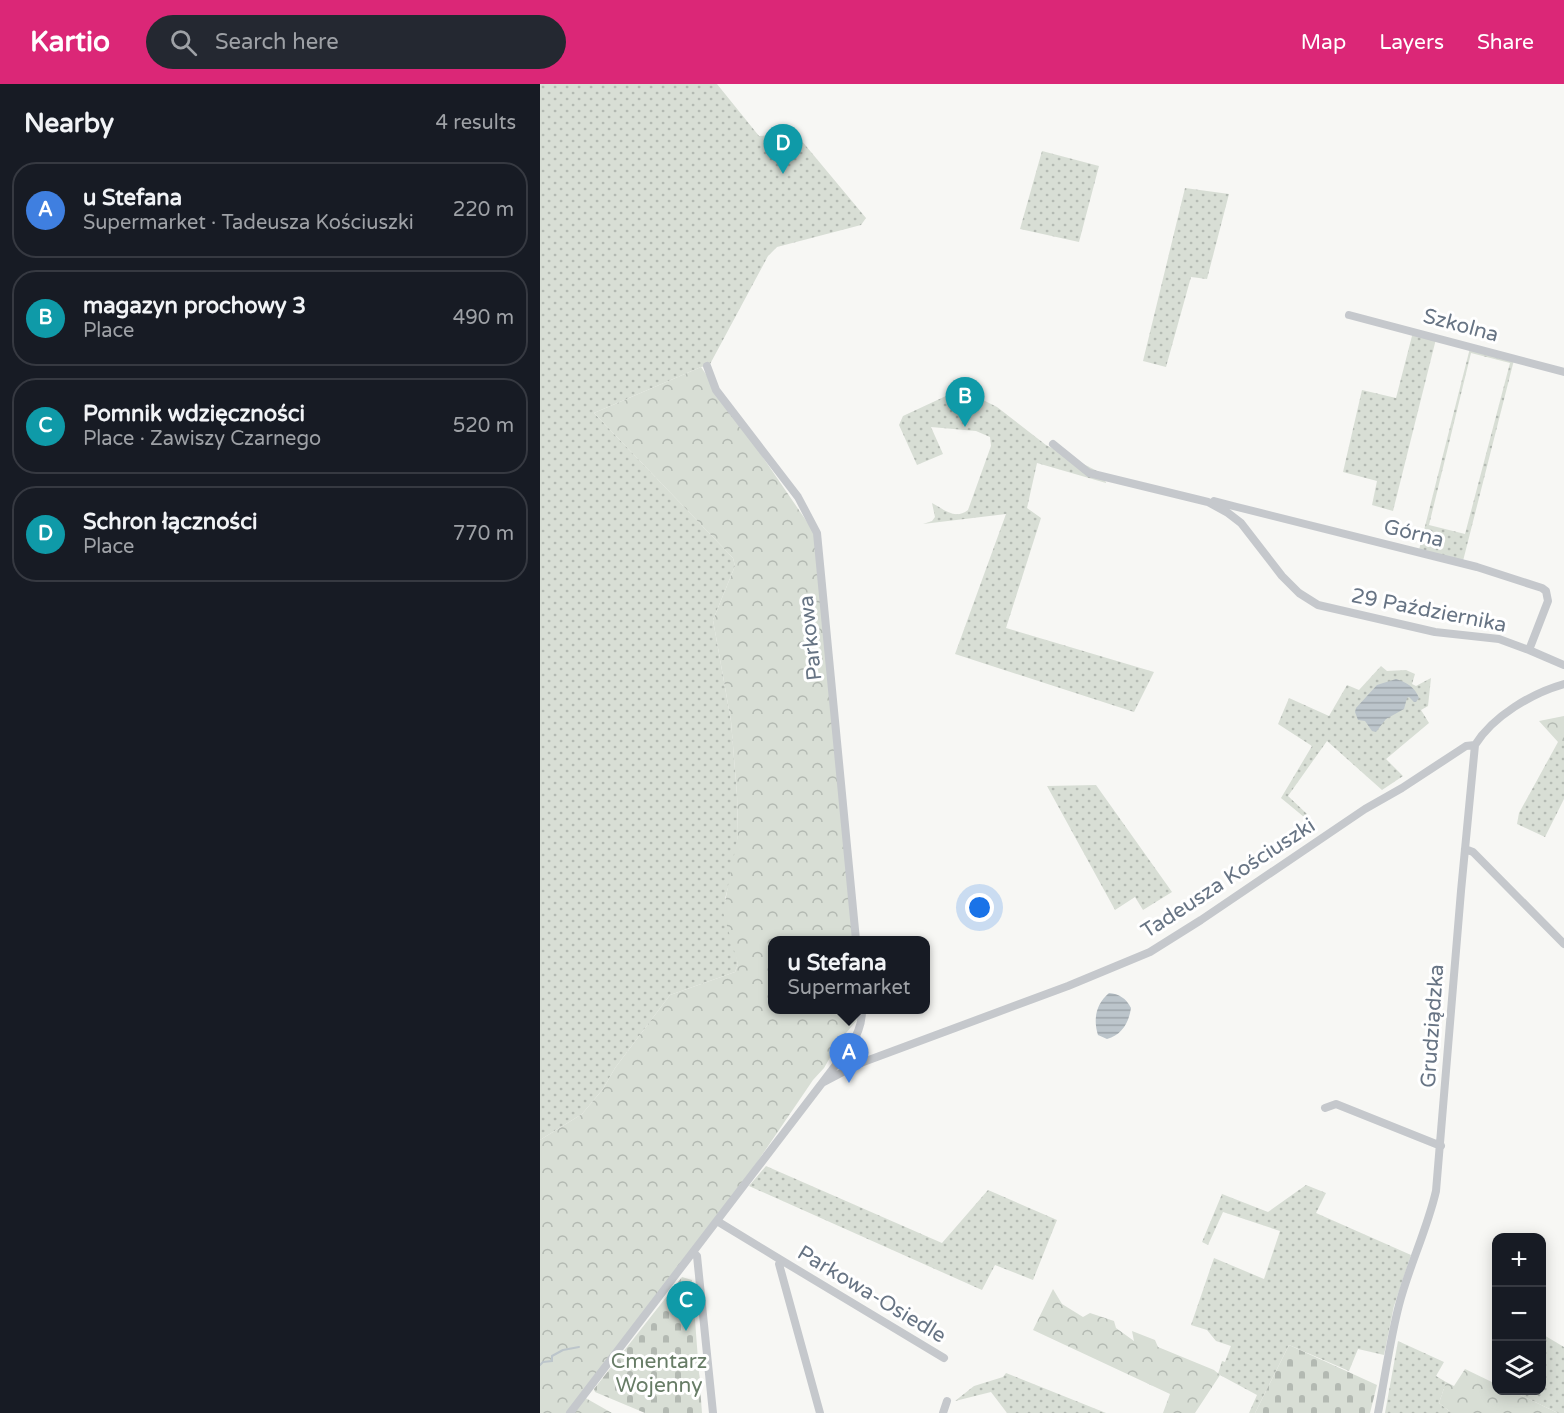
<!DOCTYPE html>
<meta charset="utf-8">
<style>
:root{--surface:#171b24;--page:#242831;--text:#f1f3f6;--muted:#9ea1a6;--line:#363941;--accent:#db2777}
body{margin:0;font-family:"Varela Round",sans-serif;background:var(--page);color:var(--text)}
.controls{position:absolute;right:18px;bottom:18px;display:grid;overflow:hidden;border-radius:12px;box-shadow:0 3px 15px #0003}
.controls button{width:54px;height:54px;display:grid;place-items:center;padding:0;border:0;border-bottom:2px solid var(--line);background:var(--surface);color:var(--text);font:30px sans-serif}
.you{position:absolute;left:440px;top:824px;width:21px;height:21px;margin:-15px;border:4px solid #fff;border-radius:50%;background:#1a73e8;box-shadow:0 0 0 9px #1a73e833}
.badge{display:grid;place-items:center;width:39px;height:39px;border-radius:50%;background:var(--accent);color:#fff;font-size:20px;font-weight:700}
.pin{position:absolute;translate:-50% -50px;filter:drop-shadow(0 2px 3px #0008)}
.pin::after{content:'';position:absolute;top:32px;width:21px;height:18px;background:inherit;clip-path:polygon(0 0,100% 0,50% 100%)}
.popup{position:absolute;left:228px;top:852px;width:162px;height:78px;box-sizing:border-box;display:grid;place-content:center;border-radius:12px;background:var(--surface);filter:drop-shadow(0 2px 4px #0005);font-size:20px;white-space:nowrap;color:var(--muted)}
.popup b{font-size:22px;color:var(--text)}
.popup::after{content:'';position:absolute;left:50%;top:100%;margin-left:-12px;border:12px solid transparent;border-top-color:var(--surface)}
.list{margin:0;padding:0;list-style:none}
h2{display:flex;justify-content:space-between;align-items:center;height:78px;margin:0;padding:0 24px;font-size:26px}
h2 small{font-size:20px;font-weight:400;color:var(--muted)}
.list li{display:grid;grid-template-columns:39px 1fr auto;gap:18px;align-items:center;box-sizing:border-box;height:96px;margin:0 12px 12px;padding:0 12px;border:2px solid var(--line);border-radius:24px}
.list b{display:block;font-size:22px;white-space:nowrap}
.list p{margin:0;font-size:20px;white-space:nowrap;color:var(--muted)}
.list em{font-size:20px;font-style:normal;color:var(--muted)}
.icon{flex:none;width:33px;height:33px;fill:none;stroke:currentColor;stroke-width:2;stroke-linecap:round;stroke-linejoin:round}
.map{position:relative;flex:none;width:1024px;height:1329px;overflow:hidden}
header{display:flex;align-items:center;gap:36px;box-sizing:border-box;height:84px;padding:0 30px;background:var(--accent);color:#fff}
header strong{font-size:28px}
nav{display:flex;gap:33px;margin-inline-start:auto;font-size:21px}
.search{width:420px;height:54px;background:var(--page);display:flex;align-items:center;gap:15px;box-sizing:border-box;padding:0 21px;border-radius:33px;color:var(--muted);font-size:22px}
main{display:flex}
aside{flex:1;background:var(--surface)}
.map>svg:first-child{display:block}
</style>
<header>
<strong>Kartio</strong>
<div class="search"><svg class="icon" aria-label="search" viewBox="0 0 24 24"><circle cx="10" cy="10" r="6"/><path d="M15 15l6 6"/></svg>Search here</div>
<nav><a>Map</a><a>Layers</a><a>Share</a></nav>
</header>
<main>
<aside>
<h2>Nearby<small>4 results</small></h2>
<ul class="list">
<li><span class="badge" style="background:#3f7fe0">A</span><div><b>u Stefana</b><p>Supermarket · Tadeusza Kościuszki</p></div><em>220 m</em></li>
<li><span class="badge" style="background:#0f9aa8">B</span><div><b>magazyn prochowy 3</b><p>Place</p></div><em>490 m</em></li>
<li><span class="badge" style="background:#0f9aa8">C</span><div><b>Pomnik wdzięczności</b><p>Place · Zawiszy Czarnego</p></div><em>520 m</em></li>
<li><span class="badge" style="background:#0f9aa8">D</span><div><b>Schron łączności</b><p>Place</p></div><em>770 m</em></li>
</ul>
</aside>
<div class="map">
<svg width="1024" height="1329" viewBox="0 0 1024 1329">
<defs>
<pattern id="green-dots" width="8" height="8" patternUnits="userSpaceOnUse" patternTransform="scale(1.5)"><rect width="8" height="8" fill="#d8ded5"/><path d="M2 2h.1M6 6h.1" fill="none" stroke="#b3b9b2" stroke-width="1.8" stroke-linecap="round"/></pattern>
<pattern id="forest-crowns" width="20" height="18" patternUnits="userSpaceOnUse" patternTransform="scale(1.5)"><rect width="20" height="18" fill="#d8ded5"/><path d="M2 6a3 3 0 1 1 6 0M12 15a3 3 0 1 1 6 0" fill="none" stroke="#b3b9b2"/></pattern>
<pattern id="cemetery-stones" width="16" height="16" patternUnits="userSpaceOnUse" patternTransform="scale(1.5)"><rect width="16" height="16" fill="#d8ded5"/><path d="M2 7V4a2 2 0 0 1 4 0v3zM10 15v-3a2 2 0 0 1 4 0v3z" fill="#b3b9b2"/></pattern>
<pattern id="water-rules" width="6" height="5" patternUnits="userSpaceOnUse" patternTransform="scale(1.5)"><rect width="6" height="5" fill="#bcc5cb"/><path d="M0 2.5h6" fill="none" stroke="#9da5aa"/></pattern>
</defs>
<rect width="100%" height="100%" fill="#f7f7f4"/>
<!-- green -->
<path fill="url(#green-dots)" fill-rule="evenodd" d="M 0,0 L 177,0 L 219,52 L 256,50 L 326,134 L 321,141 L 237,163 L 228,172 L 169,282 L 161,283 L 54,329 L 193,474 L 195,482 L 173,536 L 191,637 L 197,711 L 198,751 L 194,781 L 185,815 L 198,880 L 195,888 L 130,911 L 75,984 L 63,1005 L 42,1030 L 0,1056 Z
M 502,67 L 559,82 L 539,158 L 480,145 Z
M 645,104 L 689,110 L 667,195 L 651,193 L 626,283 L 603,277 Z
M 873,248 L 896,255 L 853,427 L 832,421 L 837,397 L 803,388 L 822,306 L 856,314 Z
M 930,264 L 974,276 L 923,477 L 879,466 ZM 931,269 L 970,279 L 925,450 L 889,441 Z
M 421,305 L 457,323 L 506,361 L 563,390 L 566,399 L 497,379 L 487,424 L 501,434 L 466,544 L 614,588 L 594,628 L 415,570 L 466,430 L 383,440 L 392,437 L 395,433 L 392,419 C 405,426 415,436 428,426 L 451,362 L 450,353 L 436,347 L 391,343 L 403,370 L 377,381 L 359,341 L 363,332 Z
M 841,582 L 847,587 L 866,586 L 875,590 L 872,600 L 876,602 L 891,594 L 888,622 L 881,626 L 889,639 L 846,675 L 863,692 L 842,706 L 787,657 L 748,712 L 767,730 L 764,733 L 741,714 L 772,662 L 738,640 L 749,614 L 789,632 L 807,601 L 819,606 Z
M 1018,658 L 1024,658 L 1024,715 L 1005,753 L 977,740 L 979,729 Z
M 556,701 L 632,808 L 603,826 L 595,813 L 575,826 L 507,702 Z
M 226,1082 L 402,1159 L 448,1106 L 517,1136 L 493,1196 L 455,1181 L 442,1206 L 209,1102 Z
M 766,1101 L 786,1109 L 776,1129 L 871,1171 L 854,1222 L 844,1271 L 818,1265 L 809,1287 L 749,1261 L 715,1329 L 709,1329 L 717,1311 L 678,1290 L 682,1277 L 685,1278 L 691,1262 L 676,1257 L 667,1246 L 651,1241 L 674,1174 L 724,1195 L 740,1147 L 683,1128 L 668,1161 L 662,1158 L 682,1110 L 728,1128 Z
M 1002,1250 L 1024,1263 L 1024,1329 L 1018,1329 L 972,1307 L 1002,1306 Z
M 858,1257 L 904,1278 L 896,1292 L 906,1298 L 899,1319 L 912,1329 L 845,1329 Z
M 466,1289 L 566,1329 L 467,1329 L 451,1308 L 415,1317 L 434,1302 L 463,1293 Z"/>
<!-- forest -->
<path fill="url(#forest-crowns)" d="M 161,283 L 274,448 L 314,856 L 232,856 L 232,926 L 320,926 L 318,935 L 300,956 L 284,984 L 273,996 L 203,1099 L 42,1312 L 72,1329 L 0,1329 L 0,1056 L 42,1030 L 63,1005 L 75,984 L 130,911 L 195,888 L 198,880 L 183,828 L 198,751 L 197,711 L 191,637 L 173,536 L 195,482 L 193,474 L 54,329 Z
M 1024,632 L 1024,658 L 1018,658 L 999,637 Z
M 513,1205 L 522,1220 L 543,1233 L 550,1229 L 574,1237 L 576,1244 L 594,1257 L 592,1247 L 615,1256 L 618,1263 L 674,1286 L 680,1291 L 655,1329 L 623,1329 L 630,1310 L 493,1246 Z
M 925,1285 L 956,1300 L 957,1306 L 972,1307 L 1018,1329 L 912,1329 L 899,1319 L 906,1298 L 914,1302 Z"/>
<!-- cemetery -->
<path fill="url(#cemetery-stones)" d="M 142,1193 L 152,1196 L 162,1329 L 105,1329 L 55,1308 L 54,1305 Z
M 749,1261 L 837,1301 L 830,1329 L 715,1329 Z"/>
<!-- water -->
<path fill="url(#water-rules)" d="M 856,595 C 866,598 875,603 879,614 L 876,618 L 874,618 L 869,613 L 867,614 L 864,625 L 846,635 L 836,648 L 832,647 L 825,637 L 818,636 L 815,628 L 816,624 L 837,601 Z
M 569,909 C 579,910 586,914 591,924 C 589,938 582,951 567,955 L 558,951 C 553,935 556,920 569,909 Z"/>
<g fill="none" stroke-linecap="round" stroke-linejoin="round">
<!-- stream -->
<path stroke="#bcc5cb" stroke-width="2" d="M 0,1281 L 3,1278 L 12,1277 L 12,1272 L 23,1266 L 39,1263"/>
<!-- minor -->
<path stroke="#c5c8cc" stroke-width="8" d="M 809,231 L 1024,288
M 167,282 L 176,306 L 258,413 L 277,449 L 316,856
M 513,360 L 549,389 L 668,418 L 688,429 L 701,439 L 742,492 L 759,509 L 778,521 L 895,548 L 959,555 L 989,566 L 1024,581
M 672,419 L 674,417 L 697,423 L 937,483 L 1002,504 L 1006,507 L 1008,517 L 989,566
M 925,765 L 933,768 L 1024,860
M 282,999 L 318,980 L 528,902 L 610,868 L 661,836 L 825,725 L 862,704 L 926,662 L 935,661
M 785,1024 L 796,1020 L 901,1062
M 177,1137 L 241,1176 L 239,1180 L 280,1329
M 153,1168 L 157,1172 L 173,1329
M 241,1176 L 404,1274
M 30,1329 L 308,965 C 317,952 322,941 322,926
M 403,1329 L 407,1317
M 838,1329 C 845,1293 850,1256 859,1221 C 869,1182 887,1146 896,1107 L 921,807 L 935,661 C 953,632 992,609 1024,600"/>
</g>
<g text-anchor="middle" stroke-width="6" stroke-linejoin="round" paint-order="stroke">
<!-- street labels -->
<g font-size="21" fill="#677484" stroke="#fff">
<text transform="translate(921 241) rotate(15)" y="7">Szkolna</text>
<text transform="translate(874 449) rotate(14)" y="7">Górna</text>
<text transform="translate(889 526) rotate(11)" y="7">29 Października</text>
<text transform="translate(270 554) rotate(-96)" y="7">Parkowa</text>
<text transform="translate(688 794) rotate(-33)" y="7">Tadeusza Kościuszki</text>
<text transform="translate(892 942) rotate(-86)" y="7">Grudziądzka</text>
<text transform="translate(332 1210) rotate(31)" y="7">Parkowa-Osiedle</text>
</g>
<!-- park labels -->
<g font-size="21" fill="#677c66" stroke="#fff">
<text x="119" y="1284">Cmentarz<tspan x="119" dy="24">Wojenny</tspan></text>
</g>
</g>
</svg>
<div class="controls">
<button>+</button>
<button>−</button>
<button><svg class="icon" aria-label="layers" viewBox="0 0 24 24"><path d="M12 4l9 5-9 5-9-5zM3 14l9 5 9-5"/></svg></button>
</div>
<div class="you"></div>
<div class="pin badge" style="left:309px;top:999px;background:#3f7fe0">A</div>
<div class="popup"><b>u Stefana</b>Supermarket</div>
<div class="pin badge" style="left:425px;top:343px;background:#0f9aa8">B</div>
<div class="pin badge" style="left:146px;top:1247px;background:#0f9aa8">C</div>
<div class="pin badge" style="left:243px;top:90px;background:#0f9aa8">D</div>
</div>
</main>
